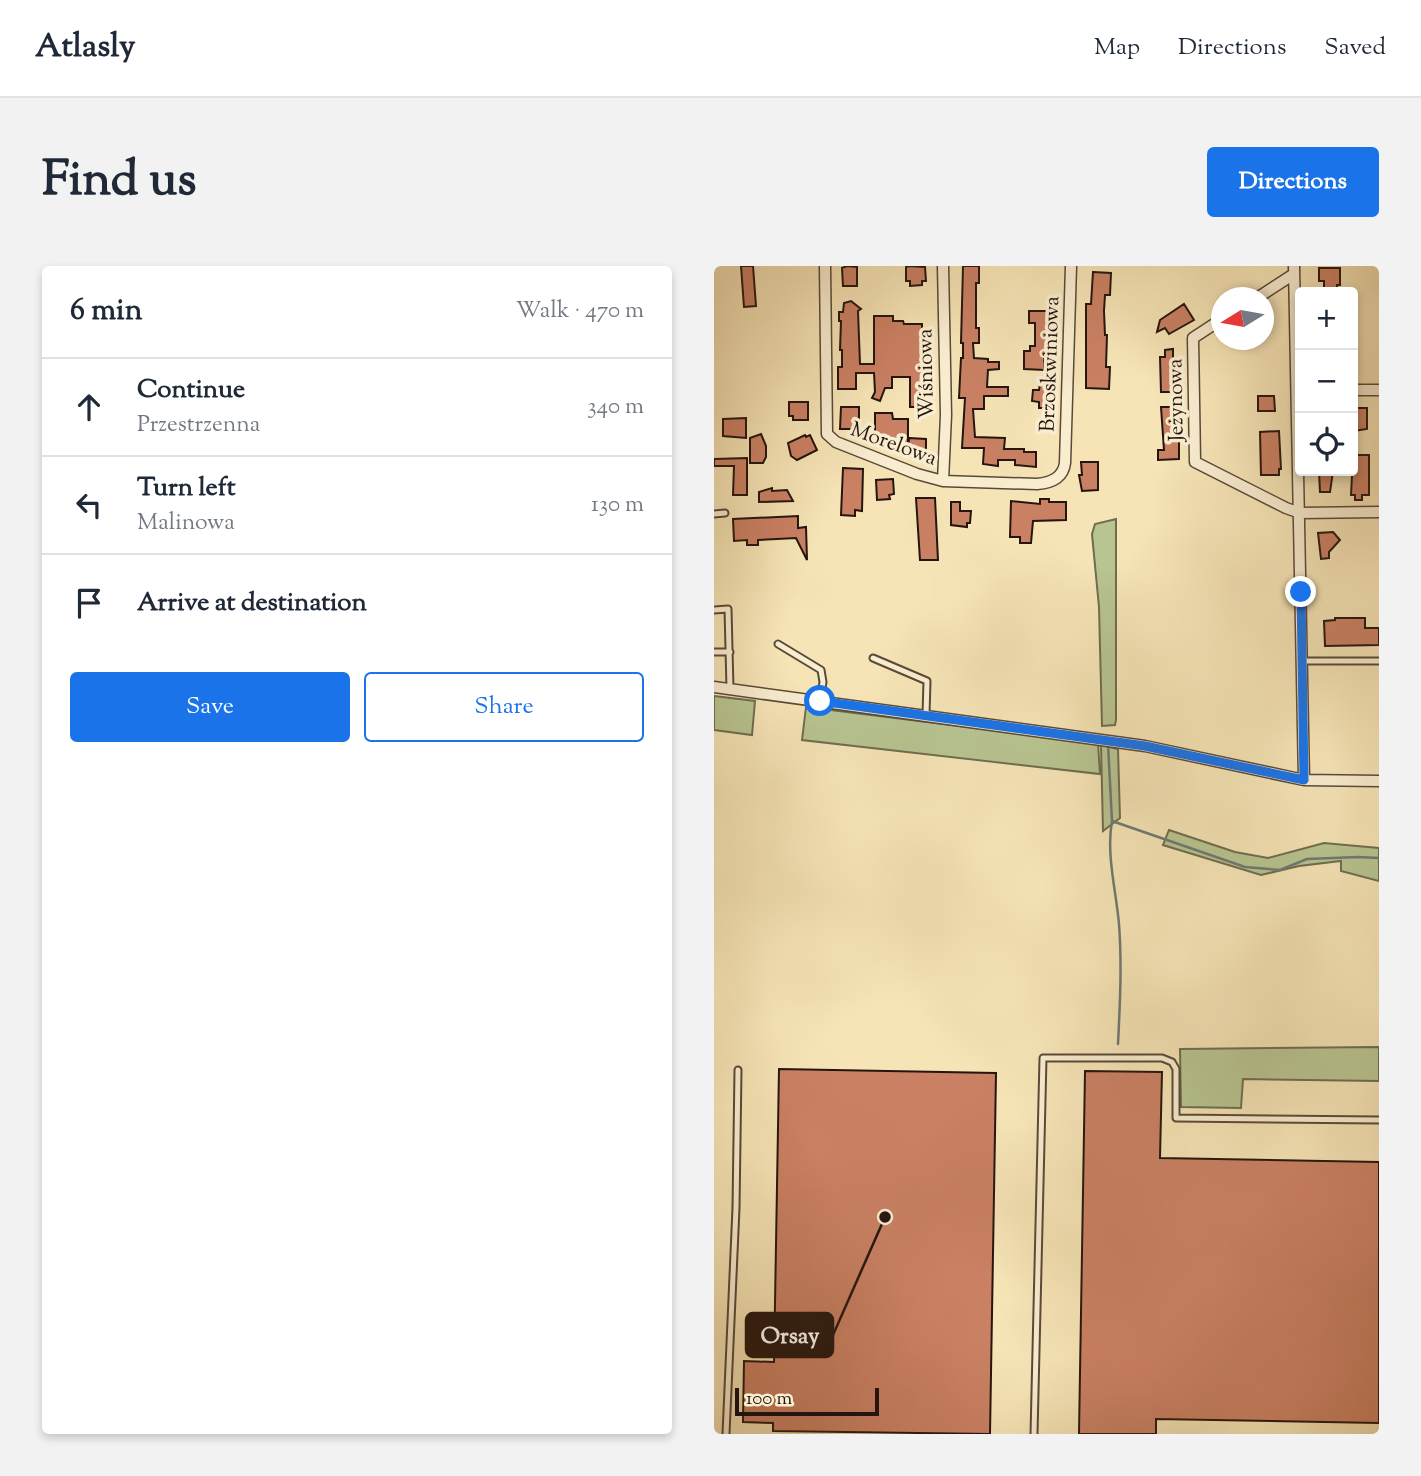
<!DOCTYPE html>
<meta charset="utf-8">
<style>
:root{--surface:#fff;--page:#f2f2f3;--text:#1f2937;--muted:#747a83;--line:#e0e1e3;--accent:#1a73e8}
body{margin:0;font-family:"Sorts Mill Goudy",serif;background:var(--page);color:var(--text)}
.controls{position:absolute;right:21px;top:21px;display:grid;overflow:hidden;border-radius:7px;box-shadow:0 4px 10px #0003}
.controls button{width:63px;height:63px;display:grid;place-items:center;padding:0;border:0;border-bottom:2px solid var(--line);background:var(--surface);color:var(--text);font:35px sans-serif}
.compass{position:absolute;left:497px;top:21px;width:63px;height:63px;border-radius:50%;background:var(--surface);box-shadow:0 4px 10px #0003;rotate:259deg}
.scale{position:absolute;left:21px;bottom:18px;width:144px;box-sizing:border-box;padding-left:7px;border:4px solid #25150f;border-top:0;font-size:19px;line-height:24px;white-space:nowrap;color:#25150f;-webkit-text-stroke:5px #f9edd0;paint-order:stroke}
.stop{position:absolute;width:21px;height:21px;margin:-16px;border:5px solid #1a73e8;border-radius:50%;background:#fff}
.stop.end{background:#1a73e8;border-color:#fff;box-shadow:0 2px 7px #0008}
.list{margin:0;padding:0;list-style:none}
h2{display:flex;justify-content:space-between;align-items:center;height:91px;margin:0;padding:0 28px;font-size:30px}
h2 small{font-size:23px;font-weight:400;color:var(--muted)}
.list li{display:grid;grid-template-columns:46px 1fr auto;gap:21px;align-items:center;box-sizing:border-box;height:98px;padding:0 28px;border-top:2px solid var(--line)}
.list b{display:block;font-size:26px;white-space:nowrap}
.list p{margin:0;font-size:23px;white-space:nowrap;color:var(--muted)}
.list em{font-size:23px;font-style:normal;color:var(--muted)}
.actions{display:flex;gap:14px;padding:21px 28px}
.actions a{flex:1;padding:16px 0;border:2px solid var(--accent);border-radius:7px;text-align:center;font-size:24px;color:var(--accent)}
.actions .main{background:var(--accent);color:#fff}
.icon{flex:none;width:38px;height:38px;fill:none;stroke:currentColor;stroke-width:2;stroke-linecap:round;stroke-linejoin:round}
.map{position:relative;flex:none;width:665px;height:1168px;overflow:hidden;border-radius:7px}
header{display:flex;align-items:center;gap:42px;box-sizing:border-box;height:98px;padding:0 35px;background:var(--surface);border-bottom:2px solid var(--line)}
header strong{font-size:33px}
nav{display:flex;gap:38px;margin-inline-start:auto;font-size:24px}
.intro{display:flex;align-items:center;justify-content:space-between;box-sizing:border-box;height:168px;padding:0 42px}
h1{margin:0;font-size:49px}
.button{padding:18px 32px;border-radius:7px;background:var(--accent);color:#fff;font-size:24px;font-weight:700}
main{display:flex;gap:42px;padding:0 42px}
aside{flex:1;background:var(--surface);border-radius:7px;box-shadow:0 4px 10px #0003}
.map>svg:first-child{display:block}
</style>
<header>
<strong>Atlasly</strong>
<nav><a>Map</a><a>Directions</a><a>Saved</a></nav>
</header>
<div class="intro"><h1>Find us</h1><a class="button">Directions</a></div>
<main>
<aside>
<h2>6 min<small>Walk · 470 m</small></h2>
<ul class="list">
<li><svg class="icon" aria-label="ahead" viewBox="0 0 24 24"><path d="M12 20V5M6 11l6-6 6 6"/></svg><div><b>Continue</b><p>Przestrzenna</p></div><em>340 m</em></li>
<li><svg class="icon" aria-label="left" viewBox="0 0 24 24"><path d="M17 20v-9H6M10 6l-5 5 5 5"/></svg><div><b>Turn left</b><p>Malinowa</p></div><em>130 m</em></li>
<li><svg class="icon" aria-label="arrive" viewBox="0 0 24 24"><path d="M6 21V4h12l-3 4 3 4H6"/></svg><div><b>Arrive at destination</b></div></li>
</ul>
<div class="actions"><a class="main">Save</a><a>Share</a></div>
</aside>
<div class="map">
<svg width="665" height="1168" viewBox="0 0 665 1168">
<rect width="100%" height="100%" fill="#f6e4b6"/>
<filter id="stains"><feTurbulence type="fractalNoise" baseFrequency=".00286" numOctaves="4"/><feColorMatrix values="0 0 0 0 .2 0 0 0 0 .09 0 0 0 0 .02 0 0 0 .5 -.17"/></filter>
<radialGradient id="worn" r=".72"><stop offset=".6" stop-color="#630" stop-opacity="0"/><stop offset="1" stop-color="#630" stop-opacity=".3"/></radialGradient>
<!-- green -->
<path fill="#b8c591" stroke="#6e6d50" stroke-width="2" d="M 402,253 L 402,454 L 401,459 L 388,460 L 385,341 L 378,268 L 381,258 Z
M 0,430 L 41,435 L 38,469 L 0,464 Z
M 92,441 L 384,477 L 386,508 L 88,474 Z
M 387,479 L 404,483 L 406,552 L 389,565 Z
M 455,564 L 521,586 L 554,592 L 610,577 L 665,582 L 665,615 L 627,605 L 627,595 L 585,600 L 547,609 L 449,579 Z
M 665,781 L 665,815 L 529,813 L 527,842 L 467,841 L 466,783 Z"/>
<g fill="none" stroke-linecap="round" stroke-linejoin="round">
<!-- stream -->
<path stroke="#6f7974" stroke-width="2.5" d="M 394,478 L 398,555 L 531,601 L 566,604 L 593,593 L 644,591 L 665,592
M 398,555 C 392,588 402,624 405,658 C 408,698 406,738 404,778"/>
</g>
<!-- building -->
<path fill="#c98063" stroke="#25150f" stroke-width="2" d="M 27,0 L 39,0 L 42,40 L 30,41 Z
M 133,0 L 143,1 L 143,20 L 129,20 L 128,2 Z
M 195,0 L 211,1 L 212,15 L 208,15 L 208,19 L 196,20 L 196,15 L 192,15 L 192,1 Z
M 249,0 L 265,0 L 265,17 L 262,17 L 262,62 L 265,62 L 265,77 L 259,77 L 260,92 L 274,93 L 274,96 L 285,96 L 285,103 L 274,104 L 273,121 L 294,121 L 294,130 L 270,130 L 270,143 L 259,143 L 261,171 L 291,172 L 290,183 L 310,183 L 310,186 L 322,186 L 322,201 L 301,199 L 301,194 L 284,194 L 284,200 L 269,198 L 270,182 L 248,182 L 251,132 L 245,132 L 247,92 L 249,92 L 249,77 L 247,77 Z
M 605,2 L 626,2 L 626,19 L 623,19 L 623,26 L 610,26 L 610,15 L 605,15 Z
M 379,6 L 397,7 L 396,29 L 391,29 L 390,45 L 391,69 L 393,69 L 392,101 L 396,101 L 395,123 L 372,122 L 372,38 L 377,38 Z
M 137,35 L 147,43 L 144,45 L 146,98 L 160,98 L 160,50 L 179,50 L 179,55 L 189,55 L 190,58 L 208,58 L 209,121 L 214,121 L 212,141 L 196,141 L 196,111 L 178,111 L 178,122 L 171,122 L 166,135 L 158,132 L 161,126 L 160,107 L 142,107 L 142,123 L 124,123 L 124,101 L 128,101 L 128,84 L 126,84 L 127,55 L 125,55 L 125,46 L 129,46 L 130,37 Z
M 470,38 L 480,54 L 455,68 L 451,62 L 443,66 L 446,54 Z
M 315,45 L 341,45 L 339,89 L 330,88 L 330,104 L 310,103 L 310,85 L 316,85 L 316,80 L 321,80 L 321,57 L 315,57 Z
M 459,83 L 459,105 L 465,105 L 465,114 L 460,114 L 460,117 L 457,117 L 457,126 L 447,126 L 446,91 L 451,91 L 451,84 Z
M 326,118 L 335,118 L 334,142 L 325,142 L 325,136 L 318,135 L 319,124 L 325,124 Z
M 544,130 L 560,130 L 561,145 L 544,145 Z
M 75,136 L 94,136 L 94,154 L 79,154 L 79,150 L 75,150 Z
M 127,141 L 145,141 L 145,163 L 126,163 Z
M 447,141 L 465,141 L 465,193 L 444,194 L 444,184 L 450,184 Z
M 639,142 L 653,142 L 653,163 L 639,165 Z
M 161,147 L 178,147 L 179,153 L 194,153 L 194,178 L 161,177 Z
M 32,152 L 32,172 L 9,170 L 9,153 Z
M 565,165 L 567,203 L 565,203 L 565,209 L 547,209 L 546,166 Z
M 47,168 L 52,180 L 52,191 L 49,197 L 36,197 L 36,172 Z
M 91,169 L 92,171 L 96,169 L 103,184 L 83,194 L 77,190 L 74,177 Z
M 195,172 L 212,173 L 212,195 L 204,195 L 204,191 L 194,190 Z
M 639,189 L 655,189 L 655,229 L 648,229 L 648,234 L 641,234 L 641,229 L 637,229 Z
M 33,192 L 33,229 L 19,229 L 20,200 L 0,200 L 0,193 Z
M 367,196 L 384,196 L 384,224 L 368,225 L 365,209 L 368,209 Z
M 129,202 L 149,203 L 148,245 L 141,244 L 141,250 L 127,249 Z
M 605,205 L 619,205 L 616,226 L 606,226 Z
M 179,213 L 180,228 L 175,229 L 176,233 L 163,234 L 162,214 Z
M 58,222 L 58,225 L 73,224 L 79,235 L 45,236 L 45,226 Z
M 202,232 L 221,232 L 224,294 L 206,294 Z
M 326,233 L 335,233 L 335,236 L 352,236 L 352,254 L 319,255 L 317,277 L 306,277 L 306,271 L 296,271 L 297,235 L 326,238 Z
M 237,236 L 246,236 L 246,245 L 257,245 L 256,257 L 253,257 L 253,261 L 237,259 Z
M 84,250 L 84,262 L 92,261 L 93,294 L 82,272 L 44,274 L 44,279 L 33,279 L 33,274 L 20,275 L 19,253 Z
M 619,266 L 626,274 L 615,286 L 615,292 L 607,293 L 604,267 Z
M 621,352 L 651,352 L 651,362 L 665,362 L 665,379 L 611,380 L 610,355 L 621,354 Z
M 65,803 L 282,807 L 276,1168 L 59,1165 L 59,1157 L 29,1156 L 30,1095 L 60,1096 Z
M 371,805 L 448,806 L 446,892 L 665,896 L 665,1157 L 442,1153 L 442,1168 L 365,1168 Z"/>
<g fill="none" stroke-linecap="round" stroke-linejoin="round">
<defs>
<path id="lane" d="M 0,248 L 11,247
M 0,344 L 14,343 L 16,423
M 64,378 L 107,404 L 109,416 L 106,435
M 0,386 L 16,386
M 159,392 L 213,415 L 212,449
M 588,395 L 665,395
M 12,1168 L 22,942 L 24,804
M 320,1168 L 329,792 L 448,792 L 458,796 L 462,803 L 462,852 L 665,854"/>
<path id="street" d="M 111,0 L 113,168 L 122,176 L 203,208 L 229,215 L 323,218 C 337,217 349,212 351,197 L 357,0
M 229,0 L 232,149 L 229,215
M 580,0 L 590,514
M 543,32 L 580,8
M 508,53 L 479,72 L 481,196 L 572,242 L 586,247 L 665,246
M 639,124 L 665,124
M 0,421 L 431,480 L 590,514 L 665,515"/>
</defs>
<!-- lane casing -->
<use href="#lane" stroke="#594939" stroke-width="9"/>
<!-- street casing -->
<use href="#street" stroke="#594939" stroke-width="13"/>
<!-- lane -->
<use href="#lane" stroke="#f9edd0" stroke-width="5"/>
<!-- street -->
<use href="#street" stroke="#f9edd0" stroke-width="10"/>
</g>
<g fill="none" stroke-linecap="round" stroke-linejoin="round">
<!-- route -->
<path stroke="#1a73e8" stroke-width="9" d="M 106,435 L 431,480 L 590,514 L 587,326"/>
</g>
<g text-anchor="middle" stroke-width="7" stroke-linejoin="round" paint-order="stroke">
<!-- street labels -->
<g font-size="21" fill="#25150f" stroke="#f9edd0">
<text transform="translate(335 98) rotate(-88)" y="7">Brzoskwiniowa</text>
<text transform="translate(211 108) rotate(-91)" y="7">Wiśniowa</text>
<text transform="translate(461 134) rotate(-91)" y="7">Jeżynowa</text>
<text transform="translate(180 177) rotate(20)" y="7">Morelowa</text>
</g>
</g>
<!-- callouts -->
<path fill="none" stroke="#25150f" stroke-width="2.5" d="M171 951L119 1069"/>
<circle fill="#25150f" stroke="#f9edd0" stroke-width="2.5" cx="171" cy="951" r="7"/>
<rect fill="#25150f" stroke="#25150f" stroke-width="2.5" x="32" y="1047" width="87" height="44" rx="7"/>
<g font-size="23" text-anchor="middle" font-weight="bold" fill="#fff">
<text x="76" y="1077">Orsay</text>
</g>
<rect width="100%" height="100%" filter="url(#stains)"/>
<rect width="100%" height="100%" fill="url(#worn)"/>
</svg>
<div class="controls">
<button>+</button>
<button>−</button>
<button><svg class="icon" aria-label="locate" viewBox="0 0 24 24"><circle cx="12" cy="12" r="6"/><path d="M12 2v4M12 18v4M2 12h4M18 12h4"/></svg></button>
</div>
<svg class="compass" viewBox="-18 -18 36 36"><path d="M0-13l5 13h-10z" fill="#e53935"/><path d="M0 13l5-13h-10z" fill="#747a83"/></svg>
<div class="scale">100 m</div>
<div class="stop" style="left:106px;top:435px"></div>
<div class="stop end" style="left:587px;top:326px"></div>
</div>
</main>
